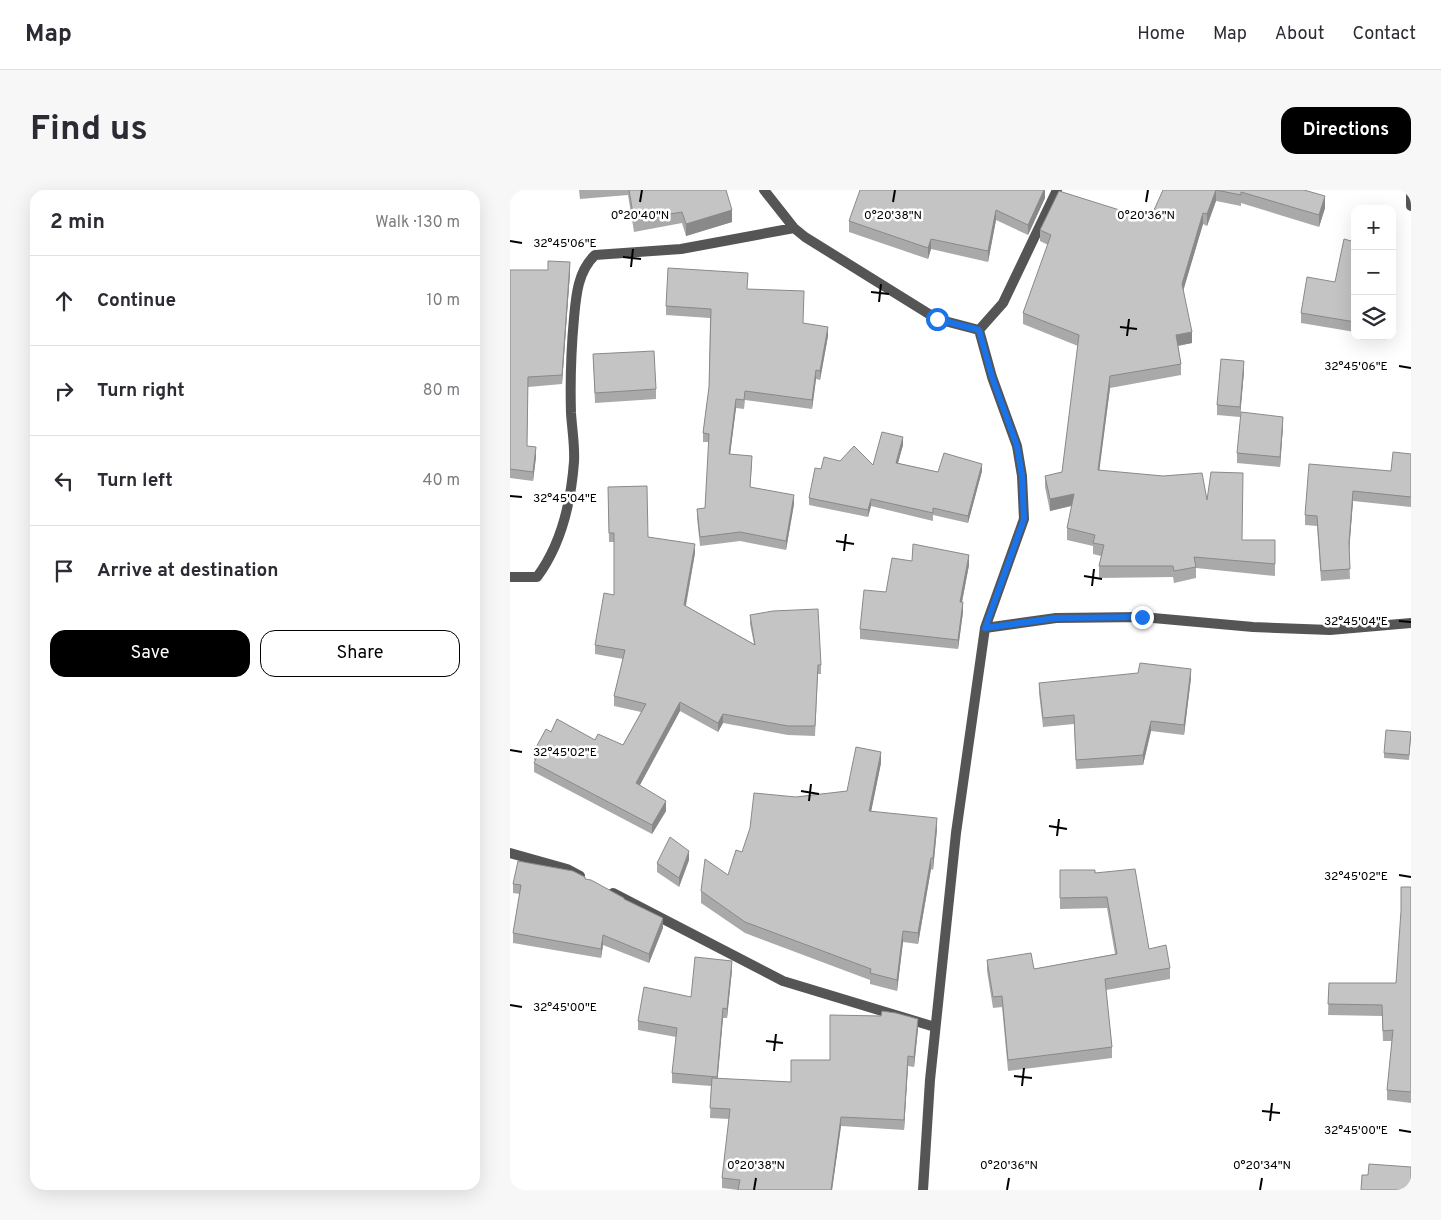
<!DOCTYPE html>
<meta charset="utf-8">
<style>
:root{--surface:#fff;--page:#f7f7f7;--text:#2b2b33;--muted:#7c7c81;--line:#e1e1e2;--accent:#000}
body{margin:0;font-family:Overpass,sans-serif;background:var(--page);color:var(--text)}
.controls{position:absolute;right:15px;top:15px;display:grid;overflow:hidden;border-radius:10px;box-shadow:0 5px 20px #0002}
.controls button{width:45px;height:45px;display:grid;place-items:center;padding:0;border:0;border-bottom:1px solid var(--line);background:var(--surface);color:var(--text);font:25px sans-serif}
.stop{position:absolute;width:15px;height:15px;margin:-11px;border:4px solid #1a73e8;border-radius:50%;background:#fff}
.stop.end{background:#1a73e8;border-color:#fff;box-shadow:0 1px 5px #0008}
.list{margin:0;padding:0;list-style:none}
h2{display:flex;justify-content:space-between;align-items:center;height:65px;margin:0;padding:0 20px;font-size:21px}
h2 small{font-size:16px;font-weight:400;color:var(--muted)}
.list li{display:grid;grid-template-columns:32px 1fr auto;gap:15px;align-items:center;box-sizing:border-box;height:90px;padding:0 20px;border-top:1px solid var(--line)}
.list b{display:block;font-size:19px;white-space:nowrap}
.list em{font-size:16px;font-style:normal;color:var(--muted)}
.actions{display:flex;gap:10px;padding:15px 20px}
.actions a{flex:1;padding:11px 0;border:1px solid var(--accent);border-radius:15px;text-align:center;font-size:18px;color:var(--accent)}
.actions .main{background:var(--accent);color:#fff}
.icon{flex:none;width:28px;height:28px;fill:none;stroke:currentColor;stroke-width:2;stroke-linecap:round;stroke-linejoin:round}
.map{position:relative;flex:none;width:901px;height:1000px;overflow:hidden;border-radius:15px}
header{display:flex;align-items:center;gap:30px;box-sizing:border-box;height:70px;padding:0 25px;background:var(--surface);border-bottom:1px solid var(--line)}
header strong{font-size:24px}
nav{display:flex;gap:28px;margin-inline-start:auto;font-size:18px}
.intro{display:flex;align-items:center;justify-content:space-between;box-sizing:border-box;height:120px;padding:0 30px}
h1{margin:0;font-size:35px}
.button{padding:12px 22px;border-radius:15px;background:var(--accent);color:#fff;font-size:18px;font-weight:700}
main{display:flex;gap:30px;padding:0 30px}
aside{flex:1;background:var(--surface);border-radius:15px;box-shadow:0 5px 20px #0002}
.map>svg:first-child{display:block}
</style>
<header>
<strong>Map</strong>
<nav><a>Home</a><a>Map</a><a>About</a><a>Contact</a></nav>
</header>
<div class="intro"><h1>Find us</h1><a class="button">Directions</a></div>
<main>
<aside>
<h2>2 min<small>Walk · 130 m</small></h2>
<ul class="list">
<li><svg class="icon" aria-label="ahead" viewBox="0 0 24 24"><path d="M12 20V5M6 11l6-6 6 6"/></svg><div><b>Continue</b></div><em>10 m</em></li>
<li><svg class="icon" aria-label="right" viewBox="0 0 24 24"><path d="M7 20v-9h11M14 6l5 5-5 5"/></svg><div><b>Turn right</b></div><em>80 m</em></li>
<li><svg class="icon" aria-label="left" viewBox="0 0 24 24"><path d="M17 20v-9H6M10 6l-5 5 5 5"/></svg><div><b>Turn left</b></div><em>40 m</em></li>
<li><svg class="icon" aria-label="arrive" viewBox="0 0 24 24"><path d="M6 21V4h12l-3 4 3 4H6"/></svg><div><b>Arrive at destination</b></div></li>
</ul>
<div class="actions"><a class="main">Save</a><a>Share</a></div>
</aside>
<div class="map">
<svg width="901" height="1000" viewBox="0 0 901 1000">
<rect width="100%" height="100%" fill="#fff"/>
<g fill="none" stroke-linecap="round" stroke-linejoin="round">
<!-- street -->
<path stroke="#555" stroke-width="10" d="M 254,0 L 284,38 L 295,47 L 427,129 L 469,140 L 482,187 L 507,256 L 512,286 L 514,329 L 475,438 L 446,643 L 420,890 L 413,1000
M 901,5 L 901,16
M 469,140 L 493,113 L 547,0
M 0,387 L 27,387 C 51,355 61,311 64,272 C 65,256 62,239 61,223 C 60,190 61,161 64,128 C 66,105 68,81 85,65 L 171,59 L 284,38
M 475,438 L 546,428 L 632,427 L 743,437 L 820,440 L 901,433
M 0,663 L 57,679 L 70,686
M 103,703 L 273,791 L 425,837"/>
</g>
<!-- wall -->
<path fill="#a9a9a9" d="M 69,0 L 216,0 L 222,32 L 176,46 L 172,33 L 124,42 L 118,5 L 70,9 Z
M 535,0 L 535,8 L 518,45 L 486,30 L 478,72 L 421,59 L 418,69 L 339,42 L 339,31 Z
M 653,0 L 794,0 L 815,18 L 809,37 L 731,13 L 731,16 L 706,11 L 697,36 L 693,34 L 673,100 L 682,153 L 668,156 L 671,174 L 671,185 L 600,198 L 589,280 L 697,310 L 732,350 L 765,350 L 765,386 L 686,378 L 686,388 L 664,393 L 663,387 L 589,388 L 589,376 L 591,366 L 583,364 L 583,356 L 557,350 L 557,338 L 562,316 L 540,321 L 535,297 L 535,286 L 552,282 L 568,156 L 513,134 L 513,123 L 538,55 L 530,51 L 530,40 L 640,29 Z
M 845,52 L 845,142 L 791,133 L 791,123 L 825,92 Z
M 0,80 L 60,82 L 52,194 L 18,197 L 17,256 L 26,267 L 23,291 L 0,288 Z
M 238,99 L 293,133 L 318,146 L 310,190 L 306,189 L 302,219 L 235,210 L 234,219 L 226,218 L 220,264 L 242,275 L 240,297 L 284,314 L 276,360 L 230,351 L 190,356 L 187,328 L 187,319 L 195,318 L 199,252 L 193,252 L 193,243 L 199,197 L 200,128 L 156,125 L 156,116 Z
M 83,164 L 146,199 L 146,209 L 85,213 Z
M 734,181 L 730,227 L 707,225 L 707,215 Z
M 773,236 L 770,277 L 727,273 L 727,263 Z
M 393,255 L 388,273 L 428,282 L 472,281 L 458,333 L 423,325 L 423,331 L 361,316 L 358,327 L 299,315 L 299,308 L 311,279 L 330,271 L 363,275 Z
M 901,264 L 901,317 L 843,311 L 839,359 L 840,389 L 811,391 L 807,336 L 795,335 L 795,325 L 881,281 Z
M 98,297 L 138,347 L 185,363 L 176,416 L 244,454 L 240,434 L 240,425 L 311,475 L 311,484 L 308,484 L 305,546 L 278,545 L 213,533 L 208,542 L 170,521 L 130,595 L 156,621 L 142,644 L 24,582 L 24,573 L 26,571 L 24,570 L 24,561 L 41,542 L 113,555 L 131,522 L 104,516 L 104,506 L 113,469 L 85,464 L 85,455 L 104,405 L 104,352 L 99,352 Z
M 402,371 L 459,375 L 452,412 L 453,422 L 448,459 L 350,449 L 350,439 Z
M 681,488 L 674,545 L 641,541 L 633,575 L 566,579 L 564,534 L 533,537 L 529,503 L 529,493 Z
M 901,547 L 899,570 L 874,568 L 874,563 Z
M 371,573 L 361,621 L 427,639 L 423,680 L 421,679 L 408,754 L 393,752 L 387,801 L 360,794 L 360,790 L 235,743 L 191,713 L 191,701 L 218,685 L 232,662 L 286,607 L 337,601 Z
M 179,670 L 169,697 L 147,682 L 147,673 Z
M 550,680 L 585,683 L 639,759 L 660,778 L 660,789 L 596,800 L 602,857 L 602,868 L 498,881 L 492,817 L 483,818 L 477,781 L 477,770 L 524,779 L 605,764 L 597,718 L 550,719 Z
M 75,689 L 114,709 L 153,738 L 139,773 L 93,755 L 91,768 L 3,753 L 3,743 L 10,704 L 3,703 L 3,694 Z
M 901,697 L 901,913 L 877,910 L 877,900 L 882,851 L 873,851 L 872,826 L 818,825 L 819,793 L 886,793 Z
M 222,780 L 217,828 L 213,828 L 207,889 L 281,892 L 320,870 L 408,839 L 404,877 L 398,876 L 394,940 L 331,936 L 322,1000 L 228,1000 L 212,998 L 212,988 L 219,929 L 200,928 L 201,896 L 162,893 L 162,883 L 166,847 L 128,840 L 128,831 L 181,807 Z"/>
<!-- shaded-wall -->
<path fill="#898989" d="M 534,0 L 535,0 L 535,8 L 518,45 L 518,35 Z
M 706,0 L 706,11 L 697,36 L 697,24 Z
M 815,6 L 815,18 L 809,37 L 809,25 Z
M 222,20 L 222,32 L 176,46 L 176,34 Z
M 486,20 L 486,30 L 478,72 L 478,61 Z
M 693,23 L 693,34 L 672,105 L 672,94 Z
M 421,49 L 421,59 L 418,69 L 418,58 Z
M 60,72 L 60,82 L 52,194 L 52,185 Z
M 318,137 L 318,146 L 310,190 L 310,181 Z
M 682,142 L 682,153 L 666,156 L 666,145 Z
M 734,171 L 734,181 L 730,227 L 730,217 Z
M 306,180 L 306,189 L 302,219 L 302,210 Z
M 600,186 L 600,198 L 588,291 L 588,280 Z
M 226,209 L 226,218 L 219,273 L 219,264 Z
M 773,227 L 773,236 L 770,277 L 770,267 Z
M 393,247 L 393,255 L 386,280 L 386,273 Z
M 26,257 L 26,267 L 23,291 L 23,282 Z
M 472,274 L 472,281 L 458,333 L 458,326 Z
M 843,301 L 843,311 L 839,363 L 839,353 Z
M 564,304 L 564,315 L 540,321 L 540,309 Z
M 284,305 L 284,314 L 276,360 L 276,351 Z
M 361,309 L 361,316 L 358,327 L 358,320 Z
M 185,354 L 185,363 L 174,424 L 174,415 Z
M 459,365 L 459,375 L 450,422 L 450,412 Z
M 453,412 L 453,422 L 448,459 L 448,450 Z
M 681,479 L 681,488 L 674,545 L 674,535 Z
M 170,512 L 170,521 L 126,602 L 126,593 Z
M 213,524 L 213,533 L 208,542 L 208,533 Z
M 641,531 L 641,541 L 633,575 L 633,565 Z
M 371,562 L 371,573 L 359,632 L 359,621 Z
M 156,611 L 156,621 L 142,644 L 142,635 Z
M 427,628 L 427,639 L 423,680 L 423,668 Z
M 179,661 L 179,670 L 169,697 L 169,688 Z
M 421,668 L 421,679 L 408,754 L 408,743 Z
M 153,728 L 153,738 L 139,773 L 139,764 Z
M 393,741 L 393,752 L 387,801 L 387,790 Z
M 93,745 L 93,755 L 91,768 L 91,759 Z
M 222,771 L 222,780 L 217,828 L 217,819 Z
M 213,818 L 213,828 L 207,897 L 207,887 Z
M 408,829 L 408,839 L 404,877 L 404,867 Z
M 398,866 L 398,876 L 394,940 L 394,930 Z
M 331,927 L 331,936 L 322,1000 L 321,1000 Z"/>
<!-- building -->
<path fill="#c4c4c4" stroke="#898989" d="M 119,0 L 216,0 L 222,20 L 176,34 L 172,22 L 124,30 Z
M 350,0 L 534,0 L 518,35 L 486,20 L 478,61 L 421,49 L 418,58 L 339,31 Z
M 653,0 L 794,0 L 815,6 L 809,25 L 731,2 L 731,5 L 706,0 L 697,24 L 693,23 L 672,94 L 682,142 L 666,145 L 671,174 L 600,186 L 588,280 L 653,286 L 692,283 L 697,310 L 701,282 L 733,283 L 732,350 L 765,350 L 765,374 L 684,367 L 686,377 L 664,381 L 663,376 L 589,376 L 594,355 L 583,353 L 585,345 L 557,338 L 564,304 L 540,309 L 535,286 L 552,282 L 569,145 L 513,123 L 541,45 L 530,40 L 549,1 L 619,23 L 620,20 L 640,29 Z
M 834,49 L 845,52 L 845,132 L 791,123 L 797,87 L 825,92 Z
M 38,71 L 60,72 L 52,185 L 18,187 L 17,256 L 26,257 L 23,282 L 0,279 L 0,80 L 38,80 Z
M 158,78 L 238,83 L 237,99 L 294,101 L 293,133 L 318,137 L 310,181 L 306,180 L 302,210 L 235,201 L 234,210 L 226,209 L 219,264 L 242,266 L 240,297 L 284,305 L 276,351 L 230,342 L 190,347 L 187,319 L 195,318 L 199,244 L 193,243 L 199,197 L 201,119 L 156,116 Z
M 144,161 L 146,199 L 85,203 L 83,164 Z
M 711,169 L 734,171 L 730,217 L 707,215 Z
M 731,222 L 773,227 L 770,267 L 727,263 Z
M 372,242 L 393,247 L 386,273 L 428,282 L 434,263 L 472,274 L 458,326 L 423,318 L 423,323 L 361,309 L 358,320 L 299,308 L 305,278 L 311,279 L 314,267 L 330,271 L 344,256 L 363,275 Z
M 883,262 L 901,264 L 901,307 L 843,301 L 839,353 L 840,379 L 811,381 L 807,326 L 795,325 L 799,274 L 881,281 Z
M 137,296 L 138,347 L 185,354 L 174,415 L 245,455 L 240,425 L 263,421 L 308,419 L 311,475 L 308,475 L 305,536 L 278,536 L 213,524 L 208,533 L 170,512 L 126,593 L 156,611 L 142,635 L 24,573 L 29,563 L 24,561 L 36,539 L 41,542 L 47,529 L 85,550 L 88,544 L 113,555 L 136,514 L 104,506 L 115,460 L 85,455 L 94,403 L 104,405 L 104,343 L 99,343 L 98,297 Z
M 403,354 L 459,365 L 450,412 L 453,412 L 448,450 L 350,439 L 354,400 L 376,402 L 382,368 L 402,371 Z
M 630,473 L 681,479 L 674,535 L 641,531 L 633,565 L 566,570 L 564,525 L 533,528 L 529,493 L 628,483 Z
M 876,540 L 901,542 L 899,565 L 874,563 Z
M 346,557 L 371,562 L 359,621 L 427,628 L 423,668 L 421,668 L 408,743 L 393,741 L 387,790 L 360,783 L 361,779 L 235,732 L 191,701 L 195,669 L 218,685 L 226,660 L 232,662 L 240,638 L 244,603 L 286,607 L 337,601 Z
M 160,647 L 179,661 L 169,688 L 147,673 Z
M 8,671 L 63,681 L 75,687 L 75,689 L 81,690 L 114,708 L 114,709 L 153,728 L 139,764 L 93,745 L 91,759 L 3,743 L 11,695 L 3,694 Z
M 625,679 L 639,759 L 656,755 L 660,778 L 595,789 L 602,857 L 498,870 L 492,806 L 483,807 L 477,770 L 521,763 L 524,779 L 607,764 L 597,707 L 550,708 L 550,680 L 585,680 L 585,683 Z
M 891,697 L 901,697 L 901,902 L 877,900 L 883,840 L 873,841 L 872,815 L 818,814 L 819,793 L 886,793 L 891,721 Z
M 185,767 L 222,771 L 217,819 L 213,818 L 207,887 L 162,883 L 167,838 L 128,831 L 134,797 L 181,807 Z
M 372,821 L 386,823 L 408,829 L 404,867 L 398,866 L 394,930 L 331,927 L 321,1000 L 228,1000 L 230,990 L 212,988 L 220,919 L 200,918 L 202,888 L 281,892 L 281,870 L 320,870 L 320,825 L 371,826 Z
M 859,974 L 901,977 L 901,1000 L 851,1000 L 852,985 L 858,985 Z"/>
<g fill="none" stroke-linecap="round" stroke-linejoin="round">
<!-- route -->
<path stroke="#1a73e8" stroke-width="6" d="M 427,129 L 469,140 L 482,187 L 507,256 L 512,286 L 514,329 L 475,438 L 546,428 L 632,427"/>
</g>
<!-- ticks -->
<path fill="none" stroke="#000" stroke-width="2" d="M 130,12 L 132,0M 383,12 L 385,0M 636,12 L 638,0M 0,51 L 12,53M 113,67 L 131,69M 121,77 L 123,59M 361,102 L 379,104M 369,112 L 371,94M 610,137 L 627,139M 617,146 L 619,129M 889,176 L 901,178M 0,306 L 12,307M 326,351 L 344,354M 334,361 L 336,344M 574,386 L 592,389M 582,396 L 584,379M 889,431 L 901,432M 0,560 L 12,562M 291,601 L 309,604M 299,611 L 301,594M 539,636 L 557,639M 547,646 L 549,629M 889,685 L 901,687M 0,815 L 12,817M 256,851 L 273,853M 264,861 L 266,844M 504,886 L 522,888M 512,896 L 514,878M 752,921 L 770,923M 760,931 L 762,913M 889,940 L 901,942M 244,1000 L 246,988M 497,1000 L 499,988M 750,1000 L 752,988"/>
<g font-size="12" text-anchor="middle" fill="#000" stroke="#fff" stroke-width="5" stroke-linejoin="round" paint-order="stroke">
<text x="130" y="29">0°20'40"N</text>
<text x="383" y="29">0°20'38"N</text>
<text x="636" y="29">0°20'36"N</text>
<text x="55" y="57">32°45'06"E</text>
<text x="846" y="180">32°45'06"E</text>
<text x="55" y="312">32°45'04"E</text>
<text x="846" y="435">32°45'04"E</text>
<text x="55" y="566">32°45'02"E</text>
<text x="846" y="690">32°45'02"E</text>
<text x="55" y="821">32°45'00"E</text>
<text x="846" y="944">32°45'00"E</text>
<text x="246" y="979">0°20'38"N</text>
<text x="499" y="979">0°20'36"N</text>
<text x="752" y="979">0°20'34"N</text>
</g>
</svg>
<div class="controls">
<button>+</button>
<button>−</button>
<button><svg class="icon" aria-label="layers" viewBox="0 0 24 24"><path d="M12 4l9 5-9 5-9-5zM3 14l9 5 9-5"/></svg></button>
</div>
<div class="stop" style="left:427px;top:129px"></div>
<div class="stop end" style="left:632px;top:427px"></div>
</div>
</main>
